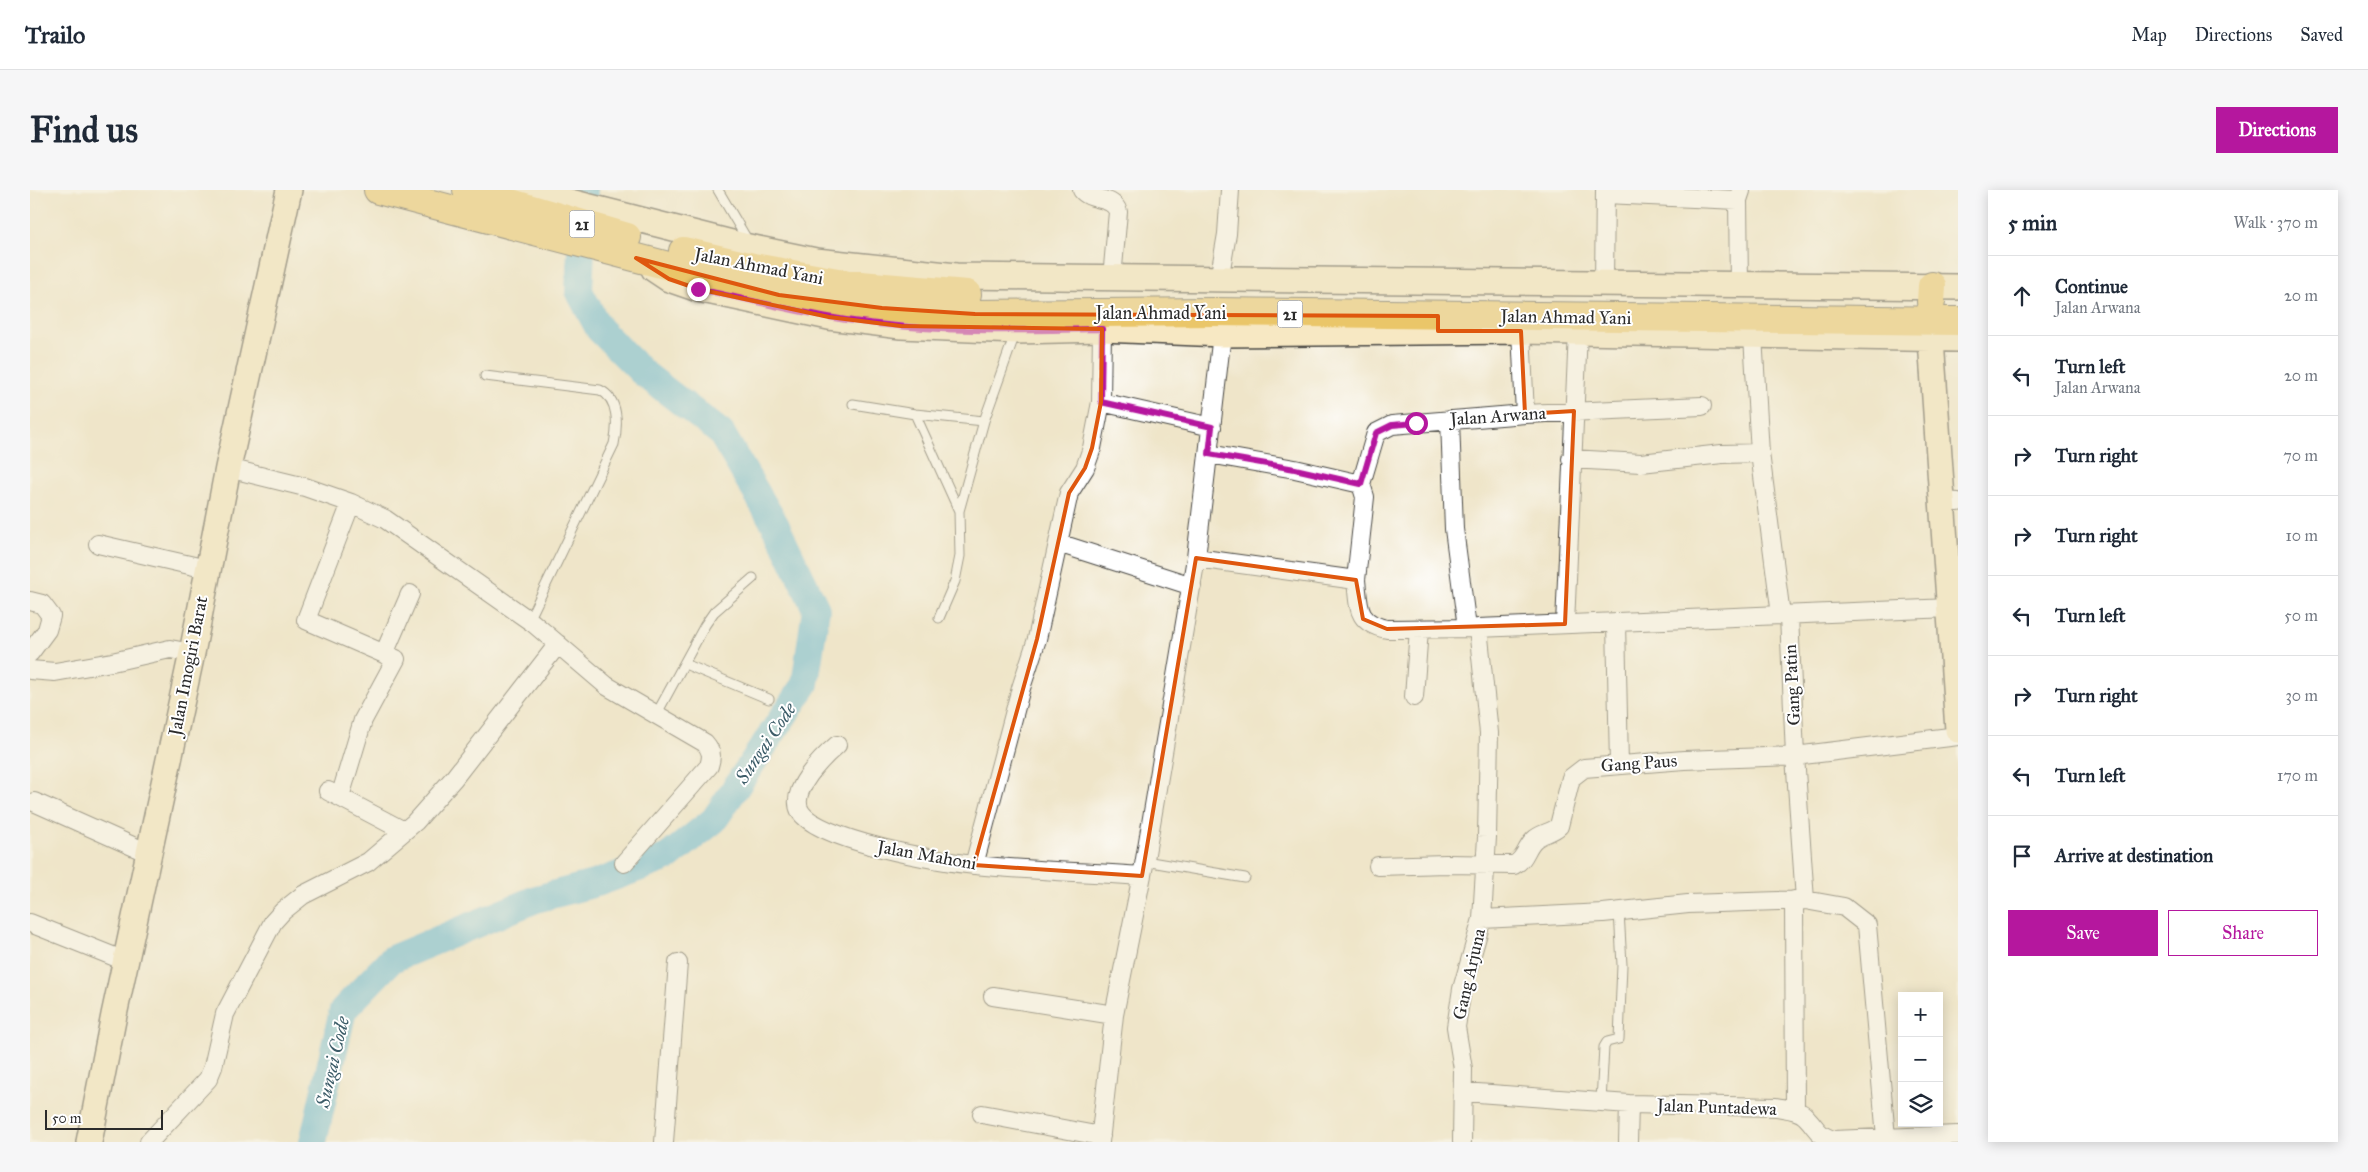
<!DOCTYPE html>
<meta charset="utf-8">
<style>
:root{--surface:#fff;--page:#f6f6f7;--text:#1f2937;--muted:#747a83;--line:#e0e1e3;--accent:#b5179e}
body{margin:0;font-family:"IM FELL Great Primer",serif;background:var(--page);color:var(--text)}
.controls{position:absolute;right:15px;bottom:15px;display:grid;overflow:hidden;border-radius:0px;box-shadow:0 2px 12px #0003}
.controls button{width:45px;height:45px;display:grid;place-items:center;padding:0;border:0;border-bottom:1px solid var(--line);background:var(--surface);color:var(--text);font:25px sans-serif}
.scale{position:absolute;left:15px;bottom:12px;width:118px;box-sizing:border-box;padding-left:5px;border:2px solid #2b2b2b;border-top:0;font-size:14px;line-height:18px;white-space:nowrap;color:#2b2b2b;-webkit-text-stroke:4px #fff;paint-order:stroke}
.stop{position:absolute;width:15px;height:15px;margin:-11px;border:4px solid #b5179e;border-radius:50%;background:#fff}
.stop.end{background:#b5179e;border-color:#fff;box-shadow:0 1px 5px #0008}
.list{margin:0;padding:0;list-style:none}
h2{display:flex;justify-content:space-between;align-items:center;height:65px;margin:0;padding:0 20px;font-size:21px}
h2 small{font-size:16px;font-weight:400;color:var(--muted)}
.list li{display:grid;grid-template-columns:32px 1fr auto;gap:15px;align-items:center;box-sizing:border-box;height:80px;padding:0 20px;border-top:1px solid var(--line)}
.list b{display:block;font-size:19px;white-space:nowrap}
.list p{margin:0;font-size:16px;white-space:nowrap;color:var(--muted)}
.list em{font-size:16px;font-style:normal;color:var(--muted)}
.actions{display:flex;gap:10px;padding:15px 20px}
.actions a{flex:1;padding:11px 0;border:1px solid var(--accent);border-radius:0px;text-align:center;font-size:18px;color:var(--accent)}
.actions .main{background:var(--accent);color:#fff}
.icon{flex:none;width:28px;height:28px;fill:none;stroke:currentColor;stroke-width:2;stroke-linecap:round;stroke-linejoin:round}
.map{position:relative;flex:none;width:1928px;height:952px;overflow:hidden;border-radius:0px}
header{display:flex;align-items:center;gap:30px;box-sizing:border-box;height:70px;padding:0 25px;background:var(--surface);border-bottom:1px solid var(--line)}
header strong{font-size:24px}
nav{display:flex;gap:28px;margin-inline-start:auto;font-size:18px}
.intro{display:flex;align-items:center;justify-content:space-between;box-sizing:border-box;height:120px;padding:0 30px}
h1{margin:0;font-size:35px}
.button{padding:12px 22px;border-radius:0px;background:var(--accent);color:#fff;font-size:18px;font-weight:700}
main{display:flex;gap:30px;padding:0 30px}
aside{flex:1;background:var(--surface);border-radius:0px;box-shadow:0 2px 12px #0003}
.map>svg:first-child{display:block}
</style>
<header>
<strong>Trailo</strong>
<nav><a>Map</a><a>Directions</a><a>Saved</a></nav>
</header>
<div class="intro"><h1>Find us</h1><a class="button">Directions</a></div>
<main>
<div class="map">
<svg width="1928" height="952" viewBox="0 0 1928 952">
<rect width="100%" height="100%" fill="#fff"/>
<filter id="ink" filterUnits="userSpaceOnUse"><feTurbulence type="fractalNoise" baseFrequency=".02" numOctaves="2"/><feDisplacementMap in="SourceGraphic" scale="10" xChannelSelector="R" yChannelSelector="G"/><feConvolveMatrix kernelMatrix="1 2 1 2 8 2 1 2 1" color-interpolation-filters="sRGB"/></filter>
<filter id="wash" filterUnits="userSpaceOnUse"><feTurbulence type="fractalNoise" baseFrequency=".0096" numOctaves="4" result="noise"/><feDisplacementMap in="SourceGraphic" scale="20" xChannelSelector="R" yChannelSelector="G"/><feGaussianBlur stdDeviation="1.12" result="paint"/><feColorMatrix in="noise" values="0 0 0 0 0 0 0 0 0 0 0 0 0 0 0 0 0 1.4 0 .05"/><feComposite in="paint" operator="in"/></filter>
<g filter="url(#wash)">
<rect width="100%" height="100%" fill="#efe5c9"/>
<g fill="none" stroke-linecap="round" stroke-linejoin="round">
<!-- river -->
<path stroke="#5cb6da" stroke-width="28" d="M 283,952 L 313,820 L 362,769 L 506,709 L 567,693 L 638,667 L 684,630 L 775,494 L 786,419 L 746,336 L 691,243 L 612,182 L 569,139 L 549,101 L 554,0"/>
</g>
</g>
<g filter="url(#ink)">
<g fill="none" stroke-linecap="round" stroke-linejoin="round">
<defs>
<path id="lane" d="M 688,0 L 715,46 L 715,53
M 455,186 L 570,200 C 589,209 588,235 584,254 L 499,430
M 823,214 L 885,224 L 954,231
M 885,224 L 929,321
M 909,428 L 925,391 L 930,366 L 929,321 L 954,231 L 985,144
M 655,474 L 739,509
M 626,525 L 675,435 L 684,422 L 723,388
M 1115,671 L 1215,688
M 1571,912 L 1574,857 L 1577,852 L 1589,849 L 1592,775 L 1589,721"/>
<path id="street" d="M 1052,0 C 1061,12 1083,5 1088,22 L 1082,88
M 1575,4 L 1708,10
M 1189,90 L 1197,44 L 1200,0
M 1574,93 L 1575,0
M 1709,95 L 1708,10 L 1711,1
M 1491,141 L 1495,224
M 1071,212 L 1182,237
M 1420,230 L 1424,339 L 1437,438
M 1179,264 L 1265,279 L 1331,294
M 1541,269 L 1611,273 L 1692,264 L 1730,263
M 198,278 L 275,297 L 321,313 L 355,329 L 503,433 L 577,496 L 675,553 C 682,561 682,567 679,576 L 594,673
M 1912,311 L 1928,312
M 1028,353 L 1162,396
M 68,354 L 177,379
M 1166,368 L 1192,144
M 1326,390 L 1335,307 L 1331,294 L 1346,243 L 1362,235 L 1495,224 L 1672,216
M 0,411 L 12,414 L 21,426 L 17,440 L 0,463
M 1751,425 L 1920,418
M 1759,425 L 1765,566 L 1775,710
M 1586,432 L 1589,575
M 1535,434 L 1548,142
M 354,464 L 380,404
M 0,480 L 25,482 L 82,472 L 140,459 L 162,463
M 1384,507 L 1389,439
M 807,555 C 793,567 759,600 770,621 C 786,650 911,672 945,675 C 1001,681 1057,682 1112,686
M 298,601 L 374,641
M 310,607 L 333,530 L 366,469 L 276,430 L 321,313
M 4,612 L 118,663
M 944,675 L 991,498 L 1007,449 L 1039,303 L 1055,278 L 1062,258 L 1071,212 L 1072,139
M 1348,676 L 1416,674 L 1484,675 C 1496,669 1495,659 1504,650 C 1511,643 1522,643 1529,636 L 1541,588 L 1554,578 L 1654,570 L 1765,566 L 1928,546
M 1764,710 L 1765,920
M 1452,729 L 1573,723 L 1658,714 L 1775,710 L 1814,717 L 1837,735 L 1856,947
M 0,733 L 95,771
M 963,806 L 1084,825
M 1434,902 L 1599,914 L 1746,917 C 1756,919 1769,919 1776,927 C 1788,939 1785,943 1803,950 L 1928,945
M 952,924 L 1071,946
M 119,952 L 178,889 L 183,877 L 195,824 L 243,732 L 253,721 L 273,705 L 338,672 L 385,632 L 424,588 L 528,454
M 634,952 L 648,773
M 1070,952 L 1084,825 L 1114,675 L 1166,368 L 1326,390 C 1329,417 1326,433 1357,439 L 1448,438 L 1751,425 L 1730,263 L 1723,146
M 1432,952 L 1433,879 L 1426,837 L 1432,799 L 1452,729 L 1457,647 L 1459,543 L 1448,438
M 1598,952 L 1599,914"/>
<path id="secondary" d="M 493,0 L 714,56 L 786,71 L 926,86 L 1928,97
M 624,79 L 639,89 L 668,99 L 799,127 L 871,136 L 986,141 L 1072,139 L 1192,144 L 1491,141 L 1928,149
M 1901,150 L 1928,540
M 59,952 L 84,825 L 162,463 L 198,278 L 259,0"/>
<path id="highway" d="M 348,0 L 749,105 L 852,118 L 945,124 L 1184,122 L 1928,131
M 437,0 L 597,47
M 653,61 L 723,77 L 819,94 L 937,104
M 1901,112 L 1902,96"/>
</defs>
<!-- lane casing -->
<use href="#lane" stroke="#484743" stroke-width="11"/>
<!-- street casing -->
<use href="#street" stroke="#484743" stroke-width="20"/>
<!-- secondary casing -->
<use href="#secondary" stroke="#484743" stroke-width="28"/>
<!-- highway casing -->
<use href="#highway" stroke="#484743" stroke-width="30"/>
<!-- lane -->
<use href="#lane" stroke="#fff" stroke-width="9"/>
<!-- street -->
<use href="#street" stroke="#fff" stroke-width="18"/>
<!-- secondary -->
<use href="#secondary" stroke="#f7e8c3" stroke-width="25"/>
<!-- highway -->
<use href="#highway" stroke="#eac669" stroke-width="28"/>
</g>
</g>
<g fill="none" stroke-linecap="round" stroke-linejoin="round" filter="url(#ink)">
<!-- route -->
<path stroke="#b5179e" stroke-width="6" d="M 668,99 C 711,108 754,119 798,127 C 887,143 981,141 1072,139 L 1071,212 L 1182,237 L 1179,264 L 1265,279 L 1331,294 L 1346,243 L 1362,235 L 1386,233"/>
</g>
<!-- marked area -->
<path d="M0 0H1928V952H0ZM 606,68 L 749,105 L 852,118 L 945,124 L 1408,126 L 1408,141 L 1491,141 L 1495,224 L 1544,221 L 1535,434 L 1357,439 L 1333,429 L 1326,390 L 1166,368 L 1112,686 L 944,675 L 1007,449 L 1039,303 L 1055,278 L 1062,258 L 1071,212 L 1072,139 L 871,136 L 799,127 L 668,99 L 639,89 Z" fill="#efe5c9" fill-opacity=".55" fill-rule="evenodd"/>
<path fill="none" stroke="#df570e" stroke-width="4" stroke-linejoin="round" d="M 606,68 L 749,105 L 852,118 L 945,124 L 1408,126 L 1408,141 L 1491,141 L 1495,224 L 1544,221 L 1535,434 L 1357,439 L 1333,429 L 1326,390 L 1166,368 L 1112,686 L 944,675 L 1007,449 L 1039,303 L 1055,278 L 1062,258 L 1071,212 L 1072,139 L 871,136 L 799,127 L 668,99 L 639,89 Z"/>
<g text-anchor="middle" stroke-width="4" stroke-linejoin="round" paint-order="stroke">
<!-- shield labels -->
<g fill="#fff" stroke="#6b6b6b" stroke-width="1">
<rect x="539.5" y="20.5" width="25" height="27" rx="4"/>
<rect x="1247.5" y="110.5" width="25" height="27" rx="4"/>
</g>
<g font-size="16" font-weight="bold" fill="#2b2b2b">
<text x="552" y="40">21</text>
<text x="1260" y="130">21</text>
</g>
<!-- street labels -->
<g font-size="18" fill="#2b2b2b" stroke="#fff">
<text transform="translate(729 76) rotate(11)" y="6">Jalan Ahmad Yani</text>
<text x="1131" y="129">Jalan Ahmad Yani</text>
<text transform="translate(1536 127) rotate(1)" y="6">Jalan Ahmad Yani</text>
<text transform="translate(1468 226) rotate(-4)" y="6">Jalan Arwana</text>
<text transform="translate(158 476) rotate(-79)" y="6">Jalan Imogiri Barat</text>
<text transform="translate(1762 495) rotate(-93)" y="6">Gang Patin</text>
<text transform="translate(1609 573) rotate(-4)" y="6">Gang Paus</text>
<text transform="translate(897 665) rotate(10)" y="6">Jalan Mahoni</text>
<text transform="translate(1439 784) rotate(-77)" y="6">Gang Arjuna</text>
<text transform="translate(1687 917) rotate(2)" y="6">Jalan Puntadewa</text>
</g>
<!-- water labels -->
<g font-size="19" font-style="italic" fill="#3c5c68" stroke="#fff">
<text transform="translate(735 553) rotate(-56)" y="7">Sungai Code</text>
<text transform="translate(302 872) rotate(-77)" y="7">Sungai Code</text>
</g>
</g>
</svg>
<div class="controls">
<button>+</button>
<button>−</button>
<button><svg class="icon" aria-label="layers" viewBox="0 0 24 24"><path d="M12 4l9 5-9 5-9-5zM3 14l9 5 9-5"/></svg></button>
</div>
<div class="scale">50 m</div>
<div class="stop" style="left:1386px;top:233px"></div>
<div class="stop end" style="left:668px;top:99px"></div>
</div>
<aside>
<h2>5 min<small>Walk · 370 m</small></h2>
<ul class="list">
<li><svg class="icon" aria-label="ahead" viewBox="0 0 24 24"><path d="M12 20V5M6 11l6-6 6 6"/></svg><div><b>Continue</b><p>Jalan Arwana</p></div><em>20 m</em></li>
<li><svg class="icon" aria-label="left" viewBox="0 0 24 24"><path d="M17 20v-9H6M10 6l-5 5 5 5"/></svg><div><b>Turn left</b><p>Jalan Arwana</p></div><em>20 m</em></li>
<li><svg class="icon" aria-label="right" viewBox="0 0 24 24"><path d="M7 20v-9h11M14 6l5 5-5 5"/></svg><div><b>Turn right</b></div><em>70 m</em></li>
<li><svg class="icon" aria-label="right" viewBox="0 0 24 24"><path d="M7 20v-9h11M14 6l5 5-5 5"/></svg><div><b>Turn right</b></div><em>10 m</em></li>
<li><svg class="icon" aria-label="left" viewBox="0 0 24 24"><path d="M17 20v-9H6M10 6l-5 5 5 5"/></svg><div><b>Turn left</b></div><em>50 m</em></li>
<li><svg class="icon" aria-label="right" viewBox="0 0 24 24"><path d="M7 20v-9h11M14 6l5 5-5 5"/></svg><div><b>Turn right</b></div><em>30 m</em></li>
<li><svg class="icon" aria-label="left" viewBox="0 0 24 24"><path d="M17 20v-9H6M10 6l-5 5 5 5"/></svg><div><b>Turn left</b></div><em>170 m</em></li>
<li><svg class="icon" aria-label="arrive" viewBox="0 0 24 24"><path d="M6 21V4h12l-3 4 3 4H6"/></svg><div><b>Arrive at destination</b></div></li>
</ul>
<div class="actions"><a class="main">Save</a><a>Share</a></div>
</aside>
</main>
